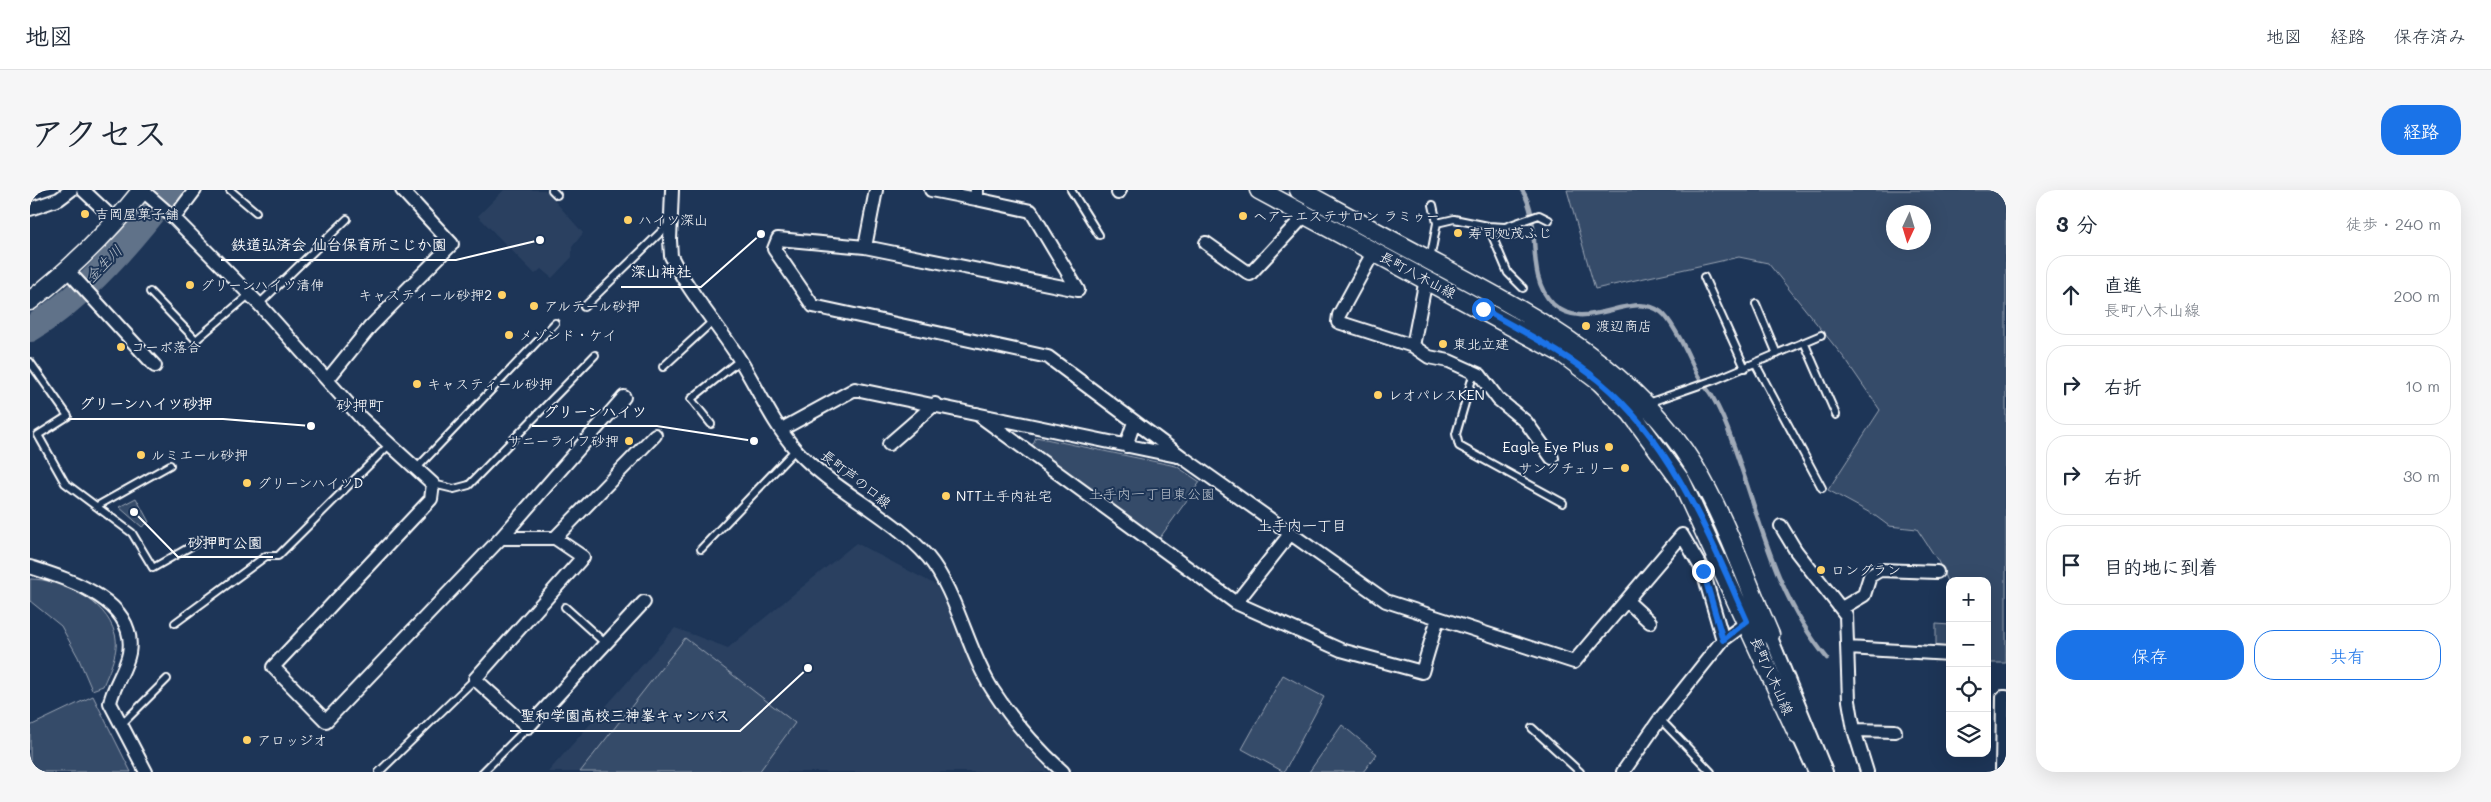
<!DOCTYPE html>
<html lang="ja">
<meta charset="utf-8">
<style>
:root{--surface:#fff;--page:#f6f6f7;--text:#1f2937;--muted:#747a83;--line:#e0e1e3;--accent:#1a73e8}
body{margin:0;font-family:Mali,"Klee One",sans-serif;background:var(--page);color:var(--text)}
.controls{position:absolute;right:15px;bottom:15px;display:grid;overflow:hidden;border-radius:10px;box-shadow:0 5px 20px #0002}
.controls button{width:45px;height:45px;display:grid;place-items:center;padding:0;border:0;border-bottom:1px solid var(--line);background:var(--surface);color:var(--text);font:25px sans-serif}
.compass{position:absolute;left:1856px;top:15px;width:45px;height:45px;border-radius:50%;background:var(--surface);box-shadow:0 5px 20px #0002;rotate:184deg}
.stop{position:absolute;width:15px;height:15px;margin:-11px;border:4px solid #1a73e8;border-radius:50%;background:#fff}
.stop.end{background:#1a73e8;border-color:#fff;box-shadow:0 1px 5px #0008}
.list{margin:0;padding:0;list-style:none}
h2{display:flex;justify-content:space-between;align-items:center;height:65px;margin:0;padding:0 20px;font-size:21px}
h2 small{font-size:16px;font-weight:400;color:var(--muted)}
.list li{display:grid;grid-template-columns:32px 1fr auto;gap:15px;align-items:center;box-sizing:border-box;height:80px;margin:0 10px 10px;padding:0 10px;border:1px solid var(--line);border-radius:20px}
.list b{display:block;font-size:19px;white-space:nowrap}
.list p{margin:0;font-size:16px;white-space:nowrap;color:var(--muted)}
.list em{font-size:16px;font-style:normal;color:var(--muted)}
.actions{display:flex;gap:10px;padding:15px 20px}
.actions a{flex:1;padding:11px 0;border:1px solid var(--accent);border-radius:20px;text-align:center;font-size:18px;color:var(--accent)}
.actions .main{background:var(--accent);color:#fff}
.icon{flex:none;width:28px;height:28px;fill:none;stroke:currentColor;stroke-width:2;stroke-linecap:round;stroke-linejoin:round}
.map{position:relative;flex:none;width:1976px;height:582px;overflow:hidden;border-radius:20px}
header{display:flex;align-items:center;gap:30px;box-sizing:border-box;height:70px;padding:0 25px;background:var(--surface);border-bottom:1px solid var(--line)}
header strong{font-size:24px}
nav{display:flex;gap:28px;margin-inline-start:auto;font-size:18px}
.intro{display:flex;align-items:center;justify-content:space-between;box-sizing:border-box;height:120px;padding:0 30px}
h1{margin:0;font-size:35px}
.button{padding:12px 22px;border-radius:20px;background:var(--accent);color:#fff;font-size:18px;font-weight:700}
main{display:flex;gap:30px;padding:0 30px}
aside{flex:1;background:var(--surface);border-radius:20px;box-shadow:0 5px 20px #0002}
.map>svg:first-child{display:block}
</style>
<header>
<strong>地図</strong>
<nav><a>地図</a><a>経路</a><a>保存済み</a></nav>
</header>
<div class="intro"><h1>アクセス</h1><a class="button">経路</a></div>
<main>
<div class="map">
<svg width="1976" height="582" viewBox="0 0 1976 582">
<rect width="100%" height="100%" fill="#1d3557"/>
<filter id="ink" filterUnits="userSpaceOnUse"><feTurbulence type="fractalNoise" baseFrequency=".02" numOctaves="2"/><feDisplacementMap in="SourceGraphic" scale="10" xChannelSelector="R" yChannelSelector="G"/><feConvolveMatrix kernelMatrix="1 2 1 2 8 2 1 2 1" color-interpolation-filters="sRGB"/></filter>
<g filter="url(#ink)">
<!-- built -->
<path fill="#2a4161" d="M 474,0 L 515,0 L 553,43 L 542,57 L 542,67 L 522,88 L 511,79 L 505,84 L 448,26 Z
M 826,353 L 906,395 L 957,499 L 985,542 L 1018,582 L 518,582 L 645,438 L 698,458 Z"/>
<!-- green -->
<path fill="#364b69" stroke="#9aa5b4" fill-rule="evenodd" d="M 1537,0 L 1976,0 L 1976,473 L 1960,473 L 1957,463 L 1957,391 L 1920,391 L 1920,398 L 1908,371 L 1887,339 L 1859,336 L 1844,325 L 1798,300 L 1850,220 L 1815,169 L 1738,73 L 1709,67 L 1565,99 ZM 1864,22 L 1894,22 L 1894,52 L 1864,52 Z
M 1006,247 L 1146,276 L 1170,292 L 1129,349 L 1002,256 Z
M 106,308 L 119,332 L 112,337 L 89,317 Z
M 0,389 C 31,389 76,410 85,444 C 90,460 79,481 73,496 L 62,500 L 48,467 L 31,436 L 0,411 Z
M 1906,434 L 1920,435 L 1920,457 L 1906,456 Z
M 655,448 L 765,533 L 729,582 L 550,582 Z
M 1253,485 L 1294,507 L 1254,582 L 1212,559 Z
M 63,506 L 101,582 L 0,582 L 0,536 Z
M 1312,535 L 1347,564 L 1333,582 L 1279,582 Z"/>
<g fill="none" stroke-linecap="round" stroke-linejoin="round">
<!-- stream -->
<path stroke="#a0aab8" stroke-width="4.5" d="M 1492,0 C 1514,34 1493,85 1523,114 C 1556,145 1600,99 1631,122 C 1639,128 1644,139 1649,147 C 1656,159 1661,172 1667,184 C 1671,192 1677,198 1682,206 C 1690,220 1697,236 1702,251 C 1730,327 1744,404 1797,468"/>
<!-- river -->
<path stroke="#617289" stroke-width="26" d="M 0,139 C 54,107 102,49 140,0"/>
<defs>
<path id="lane" d="M 200,0 L 226,22
M 522,0 L 527,5
M 1041,0 L 1069,45
M 1407,33 L 1424,29 L 1458,36 L 1478,83 L 1493,98
M 1458,36 L 1475,37 L 1509,25 L 1519,30
M 1400,70 L 1407,33 L 1403,15
M 1674,87 L 1715,178
M 120,102 L 166,150 L 220,104
M 229,114 L 317,29
M 1726,114 L 1747,164
M 554,117 L 639,34
M 1774,152 L 1806,225
M 0,172 L 38,226 L 8,245 L 35,293 L 102,343 L 123,378 L 172,350
M 1725,173 L 1792,298
M 633,177 L 683,131
M 1444,182 L 1426,244 L 1429,256 L 1533,313
M 1618,213 L 1687,189 L 1791,145
M 681,234 L 661,209 L 710,170
M 387,278 L 525,133
M 403,294 L 424,299 L 439,295 L 565,165
M 67,316 L 140,275
M 671,359 L 766,259
M 535,417 L 576,454
M 145,433 L 236,366 L 248,366 L 359,255
M 1630,529 L 1681,582
M 92,534 L 137,489
M 1502,538 L 1550,582
M 349,582 L 445,489
M 453,582 L 498,537"/>
<path id="street" d="M 53,0 L 86,31
M 112,0 L 144,28 L 229,114 L 332,229 L 403,294 L 401,309 L 243,477 L 296,531 L 471,348 L 594,207
M 642,0 L 640,50 L 641,66 C 659,103 688,135 710,170 C 728,199 743,234 766,260 C 804,301 860,324 898,367 C 926,400 938,462 962,499 C 981,529 1007,558 1033,582
M 901,0 L 946,9 L 947,0
M 1088,3 L 1090,0
M 946,9 L 1001,21 L 1048,100 L 835,57 L 748,49 L 744,59 L 783,116 L 1018,167 L 1152,267 L 1356,411 L 1544,472 L 1652,345 L 1673,381 L 1693,450
M 0,19 L 29,9 L 41,0
M 144,28 L 165,0
M 1176,53 L 1220,84 L 1275,25
M 835,57 L 846,0
M 1344,61 L 1309,125 L 1308,132 L 1383,156
M 38,81 L 125,176
M 1396,89 L 1383,156 L 1399,167 L 1419,171 L 1450,185 L 1468,209 L 1496,232 L 1522,268
M 298,189 L 340,137 L 422,54 L 372,0
M 947,224 L 1206,413 L 1311,460 L 1392,482 L 1408,428
M 752,239 L 825,199 L 1147,266
M 859,254 L 905,214
M 1096,256 L 1104,232
M 1751,336 L 1766,361 L 1816,425 L 1819,511 L 1824,540 L 1837,582
M 471,348 L 525,348 L 553,367 L 445,489 L 498,537 L 614,412
M 525,348 L 625,245
M 0,377 C 37,389 108,410 99,463 C 96,480 83,496 80,513 L 116,582
M 1597,411 L 1620,432
M 1206,413 L 1260,344
M 1812,418 L 1834,405 L 1840,386 L 1850,380 L 1907,382
M 1740,445 L 1796,582
M 1818,458 L 1920,464
M 1824,540 L 1865,541
M 1768,545 L 1785,582
M 1593,582 L 1630,529 L 1693,450 L 1723,428
M 1972,582 L 1973,507 L 1976,507"/>
<path id="secondary" d="M 1229,0 L 1533,164 L 1570,192 L 1601,223 L 1651,291 L 1768,545
M 1269,0 C 1317,26 1364,52 1412,77 C 1509,129 1604,179 1664,276 C 1696,329 1715,388 1740,445
M 0,111 C 42,78 79,42 112,0"/>
</defs>
<!-- lane casing -->
<use href="#lane" stroke="#fff" stroke-width="10"/>
<!-- street casing -->
<use href="#street" stroke="#fff" stroke-width="16"/>
<!-- secondary casing -->
<use href="#secondary" stroke="#fff" stroke-width="21"/>
<!-- lane -->
<use href="#lane" stroke="#1d3557" stroke-width="6"/>
<!-- street -->
<use href="#street" stroke="#1d3557" stroke-width="12"/>
<!-- secondary -->
<use href="#secondary" stroke="#1d3557" stroke-width="18"/>
</g>
</g>
<g fill="none" stroke-linecap="round" stroke-linejoin="round" filter="url(#ink)">
<!-- route -->
<path stroke="#1a73e8" stroke-width="6" d="M 1453,119 C 1493,142 1534,162 1569,191 C 1643,253 1679,346 1717,431 L 1693,450 L 1673,381"/>
</g>
<!-- markers -->
<g fill="#ffd166" stroke="#1d3557" stroke-width="2">
<circle cx="55" cy="24" r="5"/>
<circle cx="1213" cy="26" r="5"/>
<circle cx="598" cy="30" r="5"/>
<circle cx="1428" cy="43" r="5"/>
<circle cx="160" cy="95" r="5"/>
<circle cx="472" cy="105" r="5"/>
<circle cx="504" cy="116" r="5"/>
<circle cx="1556" cy="136" r="5"/>
<circle cx="479" cy="145" r="5"/>
<circle cx="1413" cy="154" r="5"/>
<circle cx="91" cy="157" r="5"/>
<circle cx="387" cy="194" r="5"/>
<circle cx="1348" cy="205" r="5"/>
<circle cx="599" cy="251" r="5"/>
<circle cx="1579" cy="257" r="5"/>
<circle cx="111" cy="265" r="5"/>
<circle cx="1595" cy="278" r="5"/>
<circle cx="217" cy="293" r="5"/>
<circle cx="916" cy="306" r="5"/>
<circle cx="1791" cy="380" r="5"/>
<circle cx="217" cy="550" r="5"/>
</g>
<g text-anchor="middle" stroke-width="4" stroke-linejoin="round" paint-order="stroke">
<!-- poi labels -->
<g font-size="14" fill="#fff" stroke="#1d3557" text-anchor="start">
<text x="65" y="29">吉岡屋菓子舗</text>
<text x="1223" y="31">ヘアーエステサロン ラミゥー</text>
<text x="608" y="35">ハイツ深山</text>
<text x="1438" y="48">寿司処茂ふじ</text>
<text x="170" y="100">グリーンハイツ清伸</text>
<text x="462" y="110" text-anchor="end">キャスティール砂押2</text>
<text x="514" y="121">アルテール砂押</text>
<text x="1566" y="141">渡辺商店</text>
<text x="489" y="150">メゾンド・ケイ</text>
<text x="1423" y="159">東北立建</text>
<text x="101" y="162">コーポ落合</text>
<text x="397" y="199">キャスティール砂押</text>
<text x="1358" y="210">レオパレスKEN</text>
<text x="589" y="256" text-anchor="end">サニーライフ砂押</text>
<text x="1569" y="262" text-anchor="end">Eagle Eye Plus</text>
<text x="121" y="270">ルミエール砂押</text>
<text x="1585" y="283" text-anchor="end">サンクチェリー</text>
<text x="227" y="298">グリーンハイツD</text>
<text x="926" y="311">NTT土手内社宅</text>
<text x="1801" y="385">ロングラン</text>
<text x="227" y="555">アロッジオ</text>
</g>
<!-- street labels -->
<g font-size="14" fill="#fff" stroke="#1d3557">
<text transform="translate(1388 85) rotate(28)" y="5">長町八木山線</text>
<text transform="translate(826 289) rotate(38)" y="5">長町芦の口線</text>
<text transform="translate(1742 486) rotate(66)" y="5">長町八木山線</text>
</g>
<!-- park labels -->
<g font-size="14" fill="#b9c0ca" stroke="#1d3557">
<text x="1122" y="309">土手内一丁目東公園</text>
</g>
<!-- water labels -->
<g font-size="15" font-style="italic" fill="#b8c0ca" stroke="#1d3557">
<text transform="translate(74 74) rotate(-45)" y="5">金生川</text>
</g>
<!-- neighbourhood labels -->
<g font-size="15" fill="#fff" stroke="#1d3557">
<text x="1272" y="341">土手内一丁目</text>
</g>
<!-- quarter labels -->
<g font-size="16" fill="#fff" stroke="#1d3557">
<text x="330" y="221">砂押町</text>
</g>
</g>
<!-- callouts -->
<path fill="none" stroke="#fff" stroke-width="2" d="M510 50L426 70H191M731 44L671 97H591M281 236L193 229H38M724 251L627 236H502M104 322L148 367H243M778 478L710 541H480"/>
<g fill="#fff" stroke="#1d3557" stroke-width="2">
<circle cx="510" cy="50" r="5"/>
<circle cx="731" cy="44" r="5"/>
<circle cx="281" cy="236" r="5"/>
<circle cx="724" cy="251" r="5"/>
<circle cx="104" cy="322" r="5"/>
<circle cx="778" cy="478" r="5"/>
</g>
<g font-size="15" text-anchor="middle" font-weight="bold" fill="#fff" stroke="#1d3557" stroke-width="4" stroke-linejoin="round" paint-order="stroke">
<text x="309" y="60">鉄道弘済会 仙台保育所こじか園</text>
<text x="631" y="87">深山神社</text>
<text x="116" y="219">グリーンハイツ砂押</text>
<text x="565" y="227">グリーンハイツ</text>
<text x="195" y="358">砂押町公園</text>
<text x="595" y="531">聖和学園高校三神峯キャンパス</text>
</g>
</svg>
<div class="controls">
<button>+</button>
<button>−</button>
<button><svg class="icon" aria-label="locate" viewBox="0 0 24 24"><circle cx="12" cy="12" r="6"/><path d="M12 2v4M12 18v4M2 12h4M18 12h4"/></svg></button>
<button><svg class="icon" aria-label="layers" viewBox="0 0 24 24"><path d="M12 4l9 5-9 5-9-5zM3 14l9 5 9-5"/></svg></button>
</div>
<svg class="compass" viewBox="-18 -18 36 36"><path d="M0-13l5 13h-10z" fill="#e53935"/><path d="M0 13l5-13h-10z" fill="#747a83"/></svg>
<div class="stop" style="left:1453px;top:119px"></div>
<div class="stop end" style="left:1673px;top:381px"></div>
</div>
<aside>
<h2>3 分<small>徒歩 · 240 m</small></h2>
<ul class="list">
<li><svg class="icon" aria-label="ahead" viewBox="0 0 24 24"><path d="M12 20V5M6 11l6-6 6 6"/></svg><div><b>直進</b><p>長町八木山線</p></div><em>200 m</em></li>
<li><svg class="icon" aria-label="right" viewBox="0 0 24 24"><path d="M7 20v-9h11M14 6l5 5-5 5"/></svg><div><b>右折</b></div><em>10 m</em></li>
<li><svg class="icon" aria-label="right" viewBox="0 0 24 24"><path d="M7 20v-9h11M14 6l5 5-5 5"/></svg><div><b>右折</b></div><em>30 m</em></li>
<li><svg class="icon" aria-label="arrive" viewBox="0 0 24 24"><path d="M6 21V4h12l-3 4 3 4H6"/></svg><div><b>目的地に到着</b></div></li>
</ul>
<div class="actions"><a class="main">保存</a><a>共有</a></div>
</aside>
</main>
